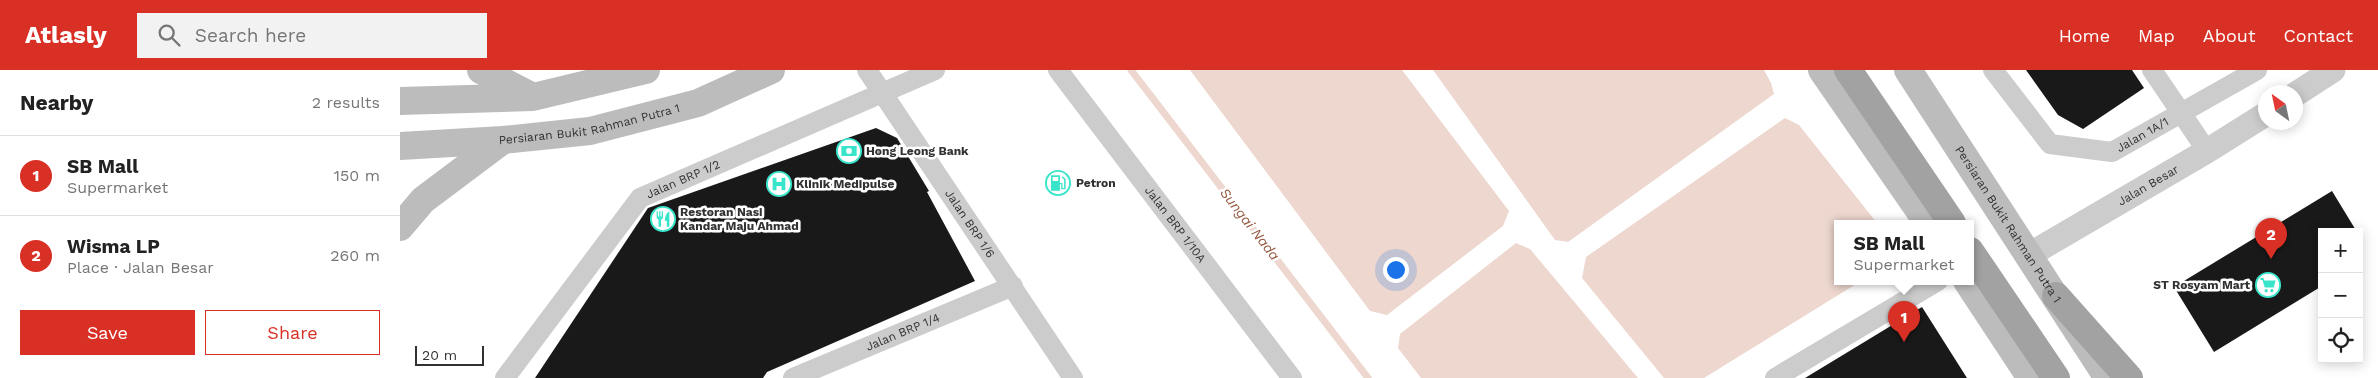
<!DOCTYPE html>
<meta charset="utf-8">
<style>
:root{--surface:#fff;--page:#f2f2f2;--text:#222;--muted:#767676;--line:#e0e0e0;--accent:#d93025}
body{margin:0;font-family:"Work Sans",sans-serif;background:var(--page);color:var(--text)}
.controls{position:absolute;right:15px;bottom:15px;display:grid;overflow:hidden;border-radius:0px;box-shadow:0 2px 12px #0003}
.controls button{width:45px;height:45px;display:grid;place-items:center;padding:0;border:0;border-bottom:1px solid var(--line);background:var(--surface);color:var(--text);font:25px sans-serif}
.compass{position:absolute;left:1858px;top:15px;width:45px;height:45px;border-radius:50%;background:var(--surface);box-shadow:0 2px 12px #0003;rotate:327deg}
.scale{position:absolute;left:15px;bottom:12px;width:69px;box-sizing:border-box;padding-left:5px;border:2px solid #323232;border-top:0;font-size:14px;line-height:18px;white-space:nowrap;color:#323232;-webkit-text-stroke:4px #fff;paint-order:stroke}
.you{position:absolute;left:995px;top:199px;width:18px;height:18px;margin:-12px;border:4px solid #fff;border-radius:50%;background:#1a73e8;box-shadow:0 0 0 8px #1a73e833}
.badge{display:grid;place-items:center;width:32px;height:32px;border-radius:50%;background:var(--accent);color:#fff;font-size:16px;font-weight:700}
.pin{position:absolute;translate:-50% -41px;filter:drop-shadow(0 1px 2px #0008)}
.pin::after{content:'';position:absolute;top:26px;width:18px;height:15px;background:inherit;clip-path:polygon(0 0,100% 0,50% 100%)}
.popup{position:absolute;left:1434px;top:150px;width:140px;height:65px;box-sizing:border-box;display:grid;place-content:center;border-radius:0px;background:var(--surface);filter:drop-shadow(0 1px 4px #0005);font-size:16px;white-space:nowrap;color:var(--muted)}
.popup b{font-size:19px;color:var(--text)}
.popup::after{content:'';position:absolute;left:50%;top:100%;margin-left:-10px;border:10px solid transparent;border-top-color:var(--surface)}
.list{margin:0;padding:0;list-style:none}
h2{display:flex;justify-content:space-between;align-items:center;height:65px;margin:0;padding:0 20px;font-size:21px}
h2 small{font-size:16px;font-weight:400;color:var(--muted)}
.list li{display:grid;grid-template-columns:32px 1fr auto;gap:15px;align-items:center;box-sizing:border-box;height:80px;padding:0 20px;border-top:1px solid var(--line)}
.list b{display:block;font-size:19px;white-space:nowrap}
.list p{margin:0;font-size:16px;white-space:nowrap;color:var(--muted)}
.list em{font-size:16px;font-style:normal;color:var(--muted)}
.actions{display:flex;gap:10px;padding:15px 20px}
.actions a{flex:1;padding:11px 0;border:1px solid var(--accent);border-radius:0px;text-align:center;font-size:18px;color:var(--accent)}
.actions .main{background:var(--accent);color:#fff}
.icon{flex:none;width:28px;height:28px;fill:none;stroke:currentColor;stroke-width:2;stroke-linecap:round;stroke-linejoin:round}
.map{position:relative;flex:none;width:1978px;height:308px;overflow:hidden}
header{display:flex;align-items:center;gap:30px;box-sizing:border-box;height:70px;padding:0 25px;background:var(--accent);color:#fff}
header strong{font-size:24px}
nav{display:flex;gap:28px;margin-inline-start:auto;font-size:18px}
.search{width:350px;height:45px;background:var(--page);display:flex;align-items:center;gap:12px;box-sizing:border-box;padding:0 18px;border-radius:0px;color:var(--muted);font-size:19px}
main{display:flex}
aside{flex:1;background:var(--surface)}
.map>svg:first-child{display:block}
</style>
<header>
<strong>Atlasly</strong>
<div class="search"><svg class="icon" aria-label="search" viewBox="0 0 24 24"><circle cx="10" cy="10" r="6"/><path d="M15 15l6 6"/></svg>Search here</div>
<nav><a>Home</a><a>Map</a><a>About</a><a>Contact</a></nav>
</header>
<main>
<aside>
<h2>Nearby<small>2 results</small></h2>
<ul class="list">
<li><span class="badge">1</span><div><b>SB Mall</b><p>Supermarket</p></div><em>150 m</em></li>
<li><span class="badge">2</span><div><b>Wisma LP</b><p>Place · Jalan Besar</p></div><em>260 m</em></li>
</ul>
<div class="actions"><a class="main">Save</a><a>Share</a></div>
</aside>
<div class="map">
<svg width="1978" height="308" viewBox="0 0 1978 308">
<rect width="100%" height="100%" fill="#fff"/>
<!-- water -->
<path fill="#edd7ce" d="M 790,0 L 1002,0 L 1109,141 L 1103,156 L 987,245 L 970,241 Z
M 1033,0 L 1364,0 L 1371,13 L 1374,24 L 1168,172 L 1155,170 Z
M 1385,48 L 1399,55 L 1477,153 L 1438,153 L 1438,211 L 1461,211 L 1304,308 L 1264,308 L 1182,208 L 1186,187 Z
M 1116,173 L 1130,179 L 1238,308 L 1021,308 L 998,278 L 1000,264 Z"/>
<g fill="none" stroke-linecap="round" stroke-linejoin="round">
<!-- stream -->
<path stroke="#edd7ce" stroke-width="7" d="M 731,0 L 968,308"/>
</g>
<!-- building -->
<path fill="#191919" d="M 1626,0 L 1732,0 L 1744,18 L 1683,59 L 1658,45 Z
M 476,58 L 497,68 L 529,121 L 527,122 L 575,211 L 367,302 L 363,308 L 135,308 L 248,138 Z
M 1932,121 L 1957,162 L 1922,162 L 1922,216 L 1814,282 L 1774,217 Z
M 1522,237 L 1567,308 L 1405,308 Z"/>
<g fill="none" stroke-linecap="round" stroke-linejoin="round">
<!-- minor -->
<g stroke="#ccc" stroke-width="20">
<path id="s1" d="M 467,0 L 673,308"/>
<path id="s2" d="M 658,0 L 892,308"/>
<path id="s3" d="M 1593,0 L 1650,74 L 1712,82 L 1857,0"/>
<path d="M 1752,0 L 1807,81"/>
<path id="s4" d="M 105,308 L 240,128 L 535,0"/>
<path id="s5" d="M 393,308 L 613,216"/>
<path d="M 1375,308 L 1538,211"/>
</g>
<!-- tertiary -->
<g stroke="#ccc" stroke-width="25">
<path d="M 1896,24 L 1933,0"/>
<path id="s6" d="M 1629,185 L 1807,81 L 1866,44"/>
</g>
<!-- secondary -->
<g stroke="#bcbcbc" stroke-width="28">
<path d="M 81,0 L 131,26"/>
<path d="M 1422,0 L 1528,153"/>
<path id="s7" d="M 1508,0 L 1708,308"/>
<path d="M 0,31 L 133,27 L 246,0"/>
<path id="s8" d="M 0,76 L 103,70 L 190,61 L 298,33 L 371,0"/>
<path d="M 0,157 L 23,130 L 103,70"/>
<path d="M 1567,211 L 1631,308"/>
</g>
<!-- trunk -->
<path stroke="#a2a2a2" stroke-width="28" d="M 1448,0 L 1552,153
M 1570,181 L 1656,308
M 1656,226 L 1729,308"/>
</g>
<!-- icons -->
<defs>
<symbol id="bank-ring" viewBox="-11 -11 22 22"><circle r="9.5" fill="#fff" stroke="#38e5ca" stroke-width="1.5"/><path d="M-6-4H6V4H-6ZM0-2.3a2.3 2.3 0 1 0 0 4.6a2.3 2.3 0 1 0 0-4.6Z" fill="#38e5ca"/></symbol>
<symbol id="fuel-ring" viewBox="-11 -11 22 22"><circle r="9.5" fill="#fff" stroke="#38e5ca" stroke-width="1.5"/><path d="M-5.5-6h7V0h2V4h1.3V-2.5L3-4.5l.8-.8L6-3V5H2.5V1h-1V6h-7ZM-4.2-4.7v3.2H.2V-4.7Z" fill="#38e5ca"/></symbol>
<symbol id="hospital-ring" viewBox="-11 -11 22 22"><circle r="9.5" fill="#fff" stroke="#38e5ca" stroke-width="1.5"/><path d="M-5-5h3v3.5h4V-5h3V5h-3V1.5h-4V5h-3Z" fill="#38e5ca"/></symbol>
<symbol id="restaurant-ring" viewBox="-11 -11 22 22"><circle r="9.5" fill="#fff" stroke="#38e5ca" stroke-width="1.5"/><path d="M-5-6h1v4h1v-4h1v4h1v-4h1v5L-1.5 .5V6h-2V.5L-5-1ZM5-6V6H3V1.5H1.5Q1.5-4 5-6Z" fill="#38e5ca"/></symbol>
<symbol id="supermarket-ring" viewBox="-11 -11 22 22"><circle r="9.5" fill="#fff" stroke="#38e5ca" stroke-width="1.5"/><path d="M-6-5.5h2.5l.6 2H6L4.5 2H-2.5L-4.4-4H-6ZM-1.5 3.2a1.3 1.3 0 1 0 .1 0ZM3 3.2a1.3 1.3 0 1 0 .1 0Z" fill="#38e5ca"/></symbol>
</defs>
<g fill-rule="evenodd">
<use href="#bank-ring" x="435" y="67" width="28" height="28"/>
<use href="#fuel-ring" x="644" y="99" width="28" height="28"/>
<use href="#hospital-ring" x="365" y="100" width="28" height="28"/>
<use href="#restaurant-ring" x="249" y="135" width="28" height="28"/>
<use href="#supermarket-ring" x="1854" y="201" width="28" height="28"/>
</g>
<g text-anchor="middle" stroke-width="5" stroke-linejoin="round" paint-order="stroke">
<!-- street labels -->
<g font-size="12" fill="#323232" stroke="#fff">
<text dy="4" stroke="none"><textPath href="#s8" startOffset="191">Persiaran Bukit Rahman Putra 1</textPath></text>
<text dy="4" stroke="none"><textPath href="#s3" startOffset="191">Jalan 1A/1</textPath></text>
<text dy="4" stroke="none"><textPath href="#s4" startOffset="272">Jalan BRP 1/2</textPath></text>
<text dy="4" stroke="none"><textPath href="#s6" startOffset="138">Jalan Besar</textPath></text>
<text dy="4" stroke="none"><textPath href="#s1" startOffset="185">Jalan BRP 1/6</textPath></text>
<text dy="4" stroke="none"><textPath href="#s2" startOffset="194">Jalan BRP 1/10A</textPath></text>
<text dy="4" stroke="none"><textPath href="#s7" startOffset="184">Persiaran Bukit Rahman Putra 1</textPath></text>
<text dy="4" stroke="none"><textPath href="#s5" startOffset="119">Jalan BRP 1/4</textPath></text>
</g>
<!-- poi labels -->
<g font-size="12" font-weight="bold" fill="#323232" stroke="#fff" text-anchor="start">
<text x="466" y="85">Hong Leong Bank</text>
<text x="676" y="117">Petron</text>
<text x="396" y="118">Klinik Medipulse</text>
<text x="280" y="146">Restoran Nasi<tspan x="280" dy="14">Kandar Maju Ahmad</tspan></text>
<text x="1850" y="219" text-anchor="end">ST Rosyam Mart</text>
</g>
<!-- water labels -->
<g font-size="14" font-style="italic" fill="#95593f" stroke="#fff">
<text transform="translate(850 154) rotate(52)" y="5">Sungai Nada</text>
</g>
</g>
</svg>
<div class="controls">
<button>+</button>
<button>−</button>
<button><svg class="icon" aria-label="locate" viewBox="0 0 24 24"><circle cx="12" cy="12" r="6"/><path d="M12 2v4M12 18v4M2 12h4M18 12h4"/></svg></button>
</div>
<svg class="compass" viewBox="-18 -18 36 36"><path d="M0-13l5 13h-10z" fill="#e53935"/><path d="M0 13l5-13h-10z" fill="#767676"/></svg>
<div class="scale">20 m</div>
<div class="you"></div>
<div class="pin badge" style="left:1504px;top:272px">1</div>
<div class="popup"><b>SB Mall</b>Supermarket</div>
<div class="pin badge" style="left:1871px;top:189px">2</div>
</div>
</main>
